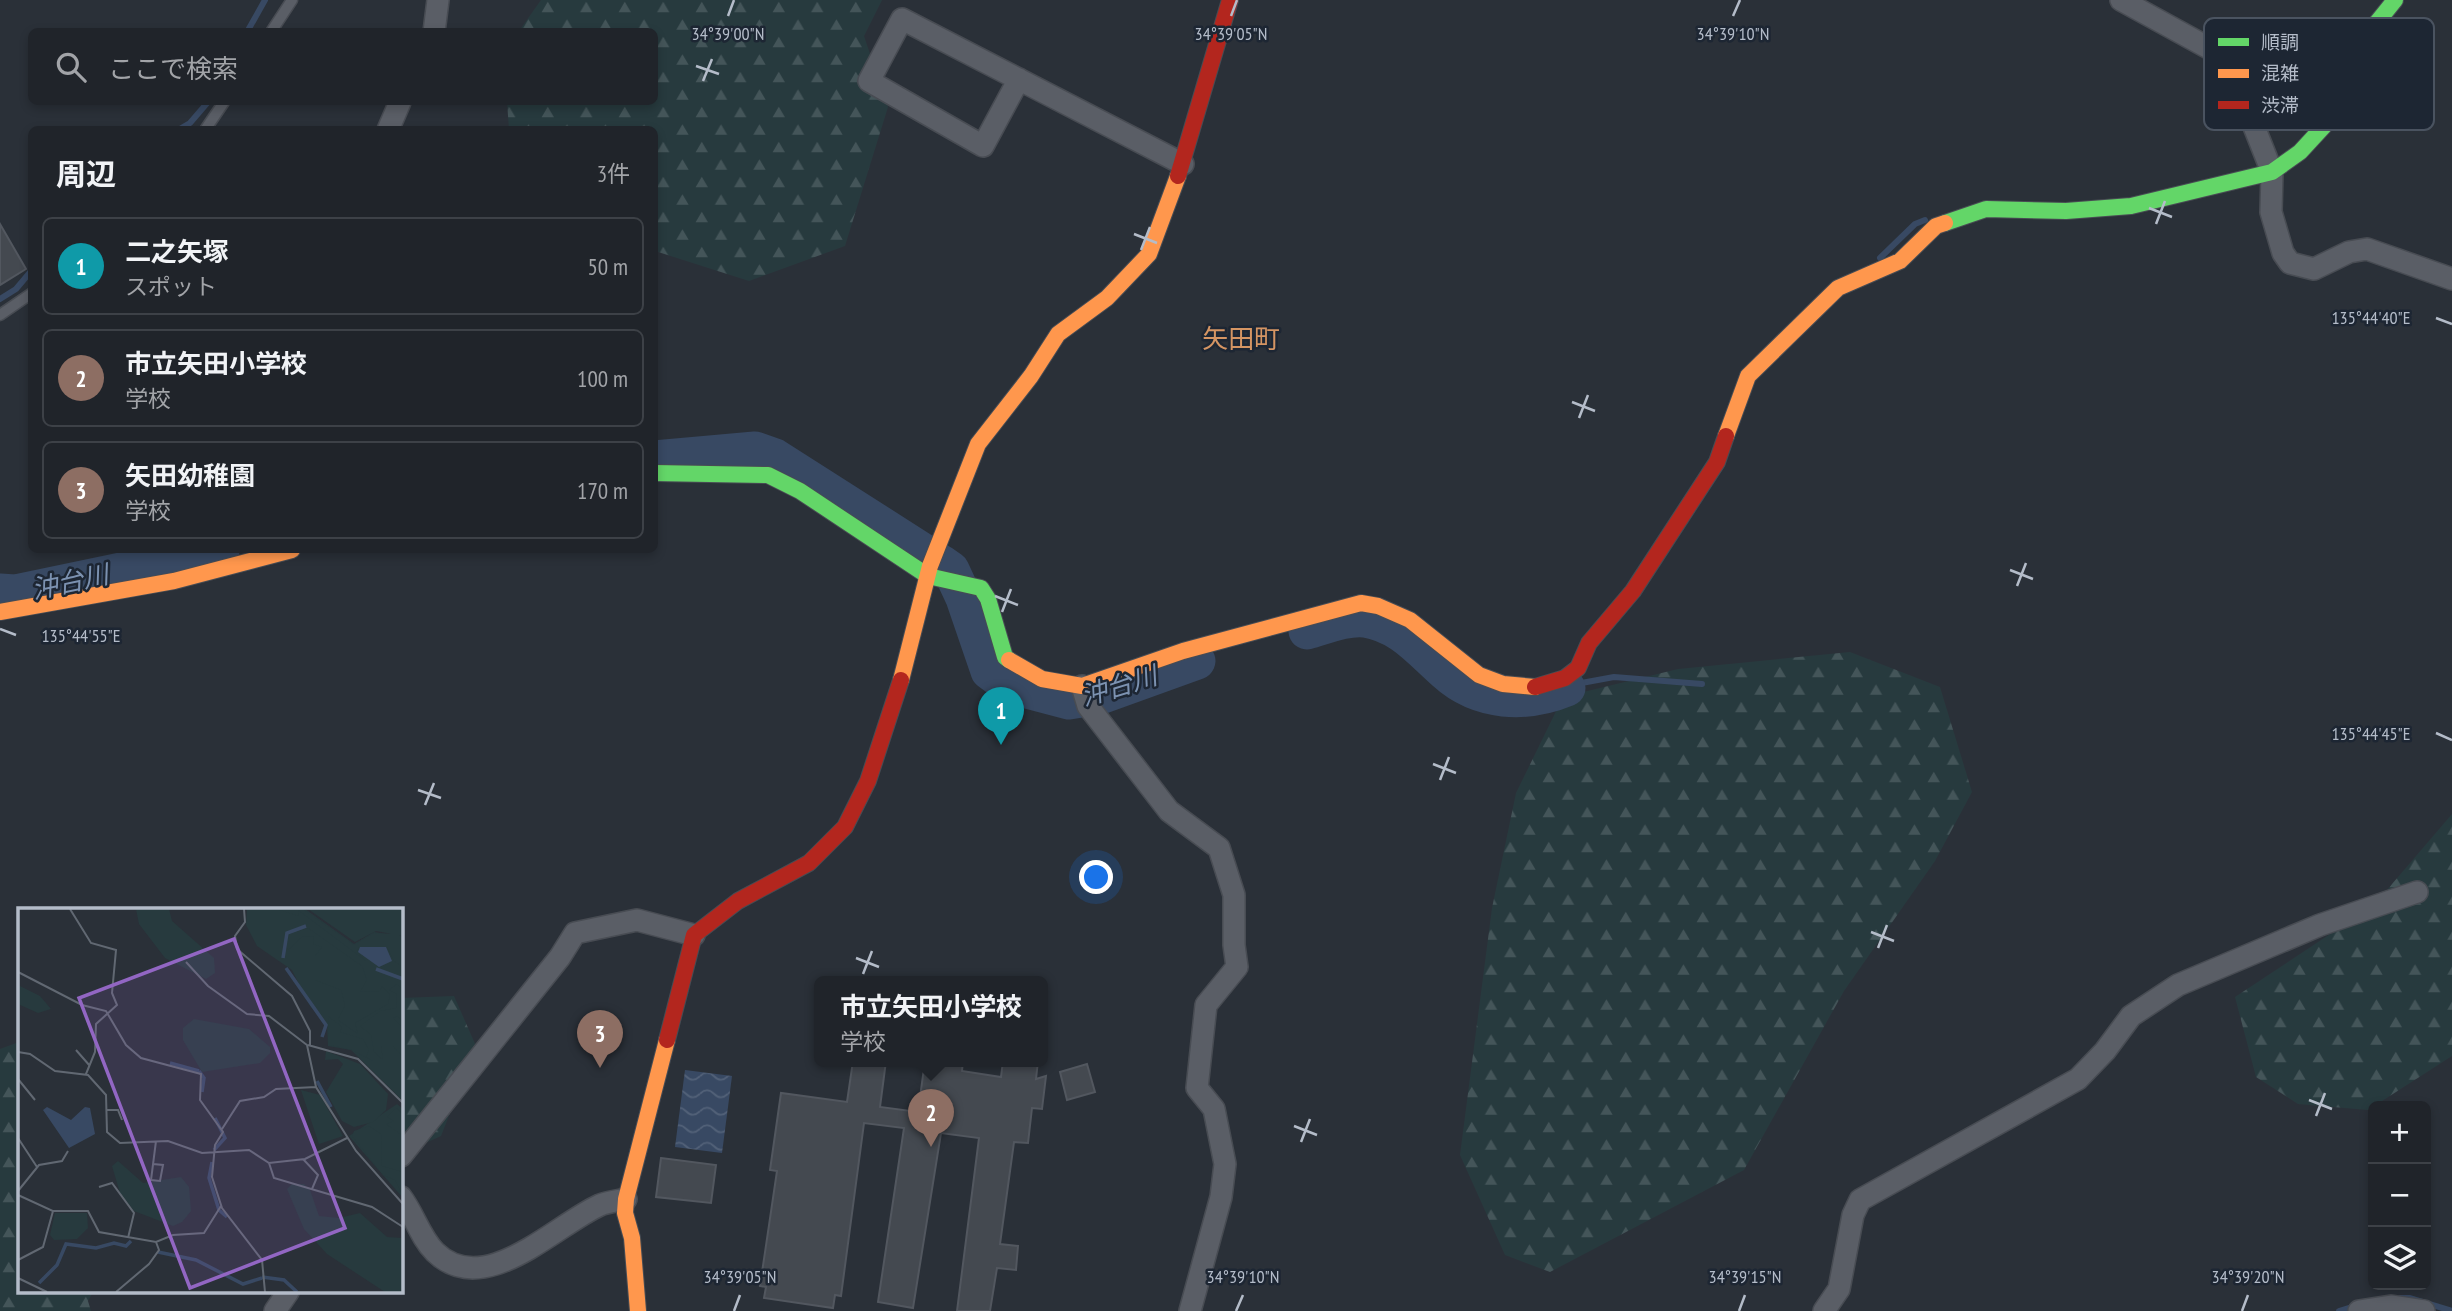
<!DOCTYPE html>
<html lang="ja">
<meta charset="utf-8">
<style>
:root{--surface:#20242a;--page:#2d3036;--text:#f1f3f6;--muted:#a2a4a8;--line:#3d4147;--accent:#848b96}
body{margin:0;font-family:"PT Sans Narrow","Noto Sans JP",sans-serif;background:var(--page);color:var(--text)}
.controls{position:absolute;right:21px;bottom:21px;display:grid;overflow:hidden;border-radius:10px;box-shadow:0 4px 10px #0003}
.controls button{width:63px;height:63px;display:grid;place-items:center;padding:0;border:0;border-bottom:2px solid var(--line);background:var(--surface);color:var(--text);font:35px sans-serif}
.you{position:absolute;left:1097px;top:878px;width:24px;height:24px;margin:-18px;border:5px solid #fff;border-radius:50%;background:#1a73e8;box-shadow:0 0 0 10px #1a73e833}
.badge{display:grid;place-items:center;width:46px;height:46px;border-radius:50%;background:var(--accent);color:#fff;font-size:23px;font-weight:700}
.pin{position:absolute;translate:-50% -58px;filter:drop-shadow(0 2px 4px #0008)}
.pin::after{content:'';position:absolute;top:37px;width:24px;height:21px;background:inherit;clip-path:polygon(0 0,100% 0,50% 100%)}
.popup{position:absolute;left:814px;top:976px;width:234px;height:91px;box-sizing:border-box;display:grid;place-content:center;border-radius:10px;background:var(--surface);filter:drop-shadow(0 2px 5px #0005);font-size:23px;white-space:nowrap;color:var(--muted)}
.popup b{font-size:26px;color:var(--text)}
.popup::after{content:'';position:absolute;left:50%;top:100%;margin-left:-14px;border:14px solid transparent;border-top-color:var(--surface)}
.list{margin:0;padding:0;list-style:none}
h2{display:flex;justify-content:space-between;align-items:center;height:91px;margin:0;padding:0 28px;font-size:30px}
h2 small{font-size:23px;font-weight:400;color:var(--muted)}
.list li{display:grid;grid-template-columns:46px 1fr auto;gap:21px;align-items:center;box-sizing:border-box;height:98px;margin:0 14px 14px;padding:0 14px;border:2px solid var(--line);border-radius:10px}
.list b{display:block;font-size:26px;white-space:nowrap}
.list p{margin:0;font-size:23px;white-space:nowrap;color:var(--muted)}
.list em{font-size:23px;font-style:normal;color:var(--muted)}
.icon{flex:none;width:38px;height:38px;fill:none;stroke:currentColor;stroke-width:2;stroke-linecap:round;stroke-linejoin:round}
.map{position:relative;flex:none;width:2452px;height:1311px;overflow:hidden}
.search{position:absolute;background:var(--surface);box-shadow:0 4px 10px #0003;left:28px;top:28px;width:630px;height:77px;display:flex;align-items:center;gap:18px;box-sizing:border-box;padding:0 24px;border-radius:10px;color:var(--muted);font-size:26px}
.panel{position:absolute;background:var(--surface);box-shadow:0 4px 10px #0003;left:28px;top:126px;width:630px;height:427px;border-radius:10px}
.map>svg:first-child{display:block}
</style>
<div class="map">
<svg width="2452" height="1311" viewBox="0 0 2452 1311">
<defs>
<pattern id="forest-firs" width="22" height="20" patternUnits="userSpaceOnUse" patternTransform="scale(1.75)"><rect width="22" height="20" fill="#273a3e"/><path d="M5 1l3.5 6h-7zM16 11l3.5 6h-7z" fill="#445559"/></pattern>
<pattern id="water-waves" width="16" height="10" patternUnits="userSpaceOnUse" patternTransform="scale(1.75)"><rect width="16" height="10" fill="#384963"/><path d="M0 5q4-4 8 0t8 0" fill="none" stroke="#526178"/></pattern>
</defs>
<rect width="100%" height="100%" fill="#2a3038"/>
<!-- forest -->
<path fill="url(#forest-firs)" d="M 541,0 L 882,0 L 864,36 L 888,107 L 845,246 L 749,281 L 655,251 L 654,130 L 509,129 L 507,102 L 654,102 L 654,32 L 519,31 Z
M 1850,652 L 1940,687 L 1972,792 L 1935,861 L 1844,991 L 1744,1170 L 1550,1272 L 1505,1255 L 1460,1155 L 1492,908 L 1516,793 L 1563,697 L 1678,669 Z
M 2452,814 L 2452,1056 L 2368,1110 L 2298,1104 L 2256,1077 L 2235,997 L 2374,905 Z
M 454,996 L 476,1046 L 441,1136 L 401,1154 L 401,998 Z
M 19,1042 L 19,1292 L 93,1292 L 88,1301 L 91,1311 L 0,1311 L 0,1049 Z"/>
<!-- water -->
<path fill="url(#water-waves)" d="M 685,1070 L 732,1076 L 722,1153 L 675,1147 Z"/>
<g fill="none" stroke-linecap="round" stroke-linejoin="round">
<!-- stream -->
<path stroke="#384963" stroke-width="6" d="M 247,32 L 265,0
M 178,130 L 190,123 L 208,102
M 1880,258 L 1915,224 L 1925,220
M 0,299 L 16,289 L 32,270
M 1576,684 L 1614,677 L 1702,684
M 2400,1298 L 2410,1298 L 2452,1311
M 2339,1311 L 2355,1306"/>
<!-- river -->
<path stroke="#384963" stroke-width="37" d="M 654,459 L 755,450 L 775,457 L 941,563 L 951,570 L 964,598 L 989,671 L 1008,685 L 1069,701 L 1100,696 L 1197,661
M 0,592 L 15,593 L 221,550
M 1307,631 C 1325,626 1346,617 1365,619 C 1401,625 1419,649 1445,672 C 1479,703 1526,705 1567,688"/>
</g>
<!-- building -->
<path fill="#444950" stroke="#52575f" stroke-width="2" d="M 0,224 L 26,269 L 0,285 Z
M 853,1061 L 886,1061 L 880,1107 L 918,1112 L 925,1061 L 963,1061 L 962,1071 L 1001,1077 L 1003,1061 L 1038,1061 L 1036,1079 L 1046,1076 L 1042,1109 L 1032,1108 L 1028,1143 L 1014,1142 L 1000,1244 L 1018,1246 L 1016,1270 L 997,1268 L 990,1311 L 957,1311 L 979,1138 L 941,1133 L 913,1308 L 878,1302 L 904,1128 L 864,1123 L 841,1296 L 835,1295 L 833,1308 L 764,1298 L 766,1287 L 760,1286 L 777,1171 L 770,1170 L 781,1093 L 847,1102 Z
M 1087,1064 L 1095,1092 L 1067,1100 L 1060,1072 Z
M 661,1158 L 716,1165 L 711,1203 L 656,1197 Z"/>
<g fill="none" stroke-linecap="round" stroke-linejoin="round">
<defs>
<path id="lane" d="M 271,32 L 292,0
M 205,130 L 224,102
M 0,315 L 32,293"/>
<path id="street" d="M 2121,0 L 2216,52 L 2230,66 L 2272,172 L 2271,212 L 2283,253 L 2290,263 L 2314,269 L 2349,252 L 2367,249 L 2452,279
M 434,32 L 438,0
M 1019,79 L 983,146 L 869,81 L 902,19 L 1183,164
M 388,130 L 400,102
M 1082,686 L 1088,706 L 1169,811 L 1219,848 L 1234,895 L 1234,945 L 1237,967 L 1206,1005 L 1197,1088 L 1214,1109 L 1225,1164 L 1221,1197 L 1190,1311
M 401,1156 L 560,957 L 575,933 L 637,920 L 694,935
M 401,1197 C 414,1214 420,1237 435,1252 C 484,1300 554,1226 600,1205 C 607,1202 617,1201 626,1199
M 275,1311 L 288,1292
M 1824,1311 L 1839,1289 L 1853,1215 L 1860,1200 L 2078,1079 L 2105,1051 L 2131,1016 L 2178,985 L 2320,925 L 2417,892
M 2359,1311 L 2391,1306 L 2424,1311"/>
<path id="fast" d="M 1945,223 L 1986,209 L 2066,211 L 2131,206 L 2272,172 L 2300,152 L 2324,126 L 2343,93 L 2366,36 L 2395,0
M 654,473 L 768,475 L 800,491 L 928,576 L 981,588 L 988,599 L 1005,657 L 1009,660"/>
<path id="slow" d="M 1726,436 L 1748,376 L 1838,288 L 1900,261 L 1936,226 L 1945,223
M 0,612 L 174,581 L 292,550
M 1009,660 L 1042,679 L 1082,686 L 1183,651 L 1361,603 L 1378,606 L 1410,620 L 1479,675 L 1503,684 L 1535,687
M 901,680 L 930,566 L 978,444 L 1031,376 L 1058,334 L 1107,298 L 1149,254 L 1178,176
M 638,1311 L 632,1238 L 625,1213 L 626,1199 L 667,1040"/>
<path id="jam" d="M 1178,176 L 1230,0
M 1535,687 L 1565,678 L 1578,668 L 1589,643 L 1633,591 L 1717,462 L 1726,436
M 667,1040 L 694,935 L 738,901 L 809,863 L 845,827 L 868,781 L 901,680"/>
</defs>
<!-- lane casing -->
<use href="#lane" stroke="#484c53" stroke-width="13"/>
<!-- street casing -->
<use href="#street" stroke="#484c53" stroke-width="24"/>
<!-- fast casing -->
<use href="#fast" stroke="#484c53" stroke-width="18"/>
<!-- slow casing -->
<use href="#slow" stroke="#484c53" stroke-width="18"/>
<!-- jam casing -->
<use href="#jam" stroke="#484c53" stroke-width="18"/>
<!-- lane -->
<use href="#lane" stroke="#5a5e66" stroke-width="10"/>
<!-- street -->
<use href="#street" stroke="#5a5e66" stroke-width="21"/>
<!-- fast -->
<use href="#fast" stroke="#63d668" stroke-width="16"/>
<!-- slow -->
<use href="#slow" stroke="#ff974d" stroke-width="16"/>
<!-- jam -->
<use href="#jam" stroke="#b3261e" stroke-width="16"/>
</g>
<!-- ticks -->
<path fill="none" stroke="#b4bcc9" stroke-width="2.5" d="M 728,16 L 734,0M 1231,16 L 1237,0M 1733,16 L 1740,0M 696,66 L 719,74M 703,81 L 712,59M 2149,208 L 2172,217M 2156,224 L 2165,201M 1134,234 L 1157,243M 1141,250 L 1150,227M 2436,318 L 2452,324M 1572,402 L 1595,411M 1579,418 L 1588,395M 2010,570 L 2033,579M 2017,586 L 2026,563M 995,596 L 1018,605M 1002,612 L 1011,589M 0,629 L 16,635M 2436,733 L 2452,740M 1433,764 L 1456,773M 1440,780 L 1449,757M 418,790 L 441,798M 425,805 L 434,783M 1871,932 L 1894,941M 1878,948 L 1887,925M 856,958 L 879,967M 863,974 L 872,951M 2309,1100 L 2332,1109M 2316,1116 L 2325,1093M 1294,1126 L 1317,1135M 1301,1142 L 1310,1119M 734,1311 L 740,1295M 1236,1311 L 1243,1295M 1739,1311 L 1745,1295M 2242,1311 L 2248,1295"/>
<g text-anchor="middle" stroke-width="5" stroke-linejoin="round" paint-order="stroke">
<!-- neighbourhood labels -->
<g font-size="26" fill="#d59563" stroke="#1d2633">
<text x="1241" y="348">矢田町</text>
</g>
<!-- water labels -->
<g font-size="26" font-style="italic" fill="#7c92b1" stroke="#1d2633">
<text transform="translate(70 582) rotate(-12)" y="9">沖台川</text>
<text transform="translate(1119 686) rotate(-17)" y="9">沖台川</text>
</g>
</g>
<!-- overview -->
<g transform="translate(18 908)">
<rect width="385" height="385" fill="#2a3038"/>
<path d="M 229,1 L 287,1 L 336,36 L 356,24 L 385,29 L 385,193 L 333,142 L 310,138 L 309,116 L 292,98 L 274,62 L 239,38 L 228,17 ZM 283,182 L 302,187 L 325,228 L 301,236 ZM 379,196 L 385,201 L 385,290 L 331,228 Z" fill="#273a3e"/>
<path d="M 118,1 L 151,1 L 154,13 L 196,50 L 197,65 L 188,71 L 147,50 L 121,16 ZM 258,1 L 285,1 L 336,37 L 356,25 L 378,26 L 385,29 L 385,59 L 376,53 L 369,39 L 341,39 L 339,44 L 348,53 L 280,2 L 281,8 ZM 290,1 L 385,1 L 385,28 L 358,23 L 337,34 ZM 290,20 L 344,58 L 349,72 L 342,84 L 362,83 L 364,78 L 372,87 L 370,96 L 337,115 L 340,126 L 320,112 L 327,97 L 323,82 L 297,72 L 297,48 L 304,39 L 295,36 L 296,28 L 284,29 L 270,42 L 268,39 L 271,26 ZM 379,76 L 385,82 L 385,114 L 380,108 L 375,110 L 385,120 L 385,149 L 375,138 L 363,138 L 365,152 L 356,144 L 353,127 L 342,118 L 362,103 L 378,100 L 379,86 L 371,82 ZM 0,77 L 22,88 L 33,101 L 20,105 L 0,96 ZM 310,108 L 324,119 L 322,124 L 345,131 L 351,142 L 348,149 L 355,153 L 334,142 L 311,137 ZM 176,111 L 231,121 L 252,139 L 252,145 L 242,155 L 184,164 L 165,132 L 165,120 ZM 308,143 L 342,156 L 370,186 L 368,202 L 355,214 L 336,219 L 324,213 L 308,184 L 325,156 L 320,151 L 307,152 ZM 378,200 L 385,206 L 385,228 L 368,216 L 376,213 L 369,209 ZM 351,218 L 363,226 L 364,258 L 385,264 L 385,288 L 377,272 L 365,267 L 334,228 L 336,223 ZM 100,253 L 125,275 L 163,269 L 171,279 L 173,303 L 164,314 L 155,318 L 116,303 L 102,285 L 94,258 ZM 274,276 L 286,276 L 292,282 L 301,308 L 321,310 L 342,305 L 369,329 L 385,330 L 385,384 L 367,384 L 309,346 L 286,321 L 269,281 ZM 37,305 L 69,305 L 70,320 L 59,331 L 36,332 L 32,327 Z" fill="#273a3e"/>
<path d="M 342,39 L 368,39 L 374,53 L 361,59 L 340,44 ZM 29,199 L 53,212 L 67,199 L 72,200 L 77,226 L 51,240 L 25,202 Z" fill="#384963"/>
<path fill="none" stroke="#384963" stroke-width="3.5" d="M 265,50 L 269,25 L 288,18M 268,60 L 308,117 L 304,129M 358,61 L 385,71M 152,155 L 181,163M 181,163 L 186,170 L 184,184M 299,173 L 313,199M 196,242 L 207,230 L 197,210M 194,254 L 191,270 L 201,302 L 209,309M 140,344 L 178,352 L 225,376 L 244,370M 244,369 L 266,372 L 279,384M 21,375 L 39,357 L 48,336 L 78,340 L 96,335 L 108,338 L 113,333"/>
<path fill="none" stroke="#616872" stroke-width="2" d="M 52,1 L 73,35 L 98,42 L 94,85 L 99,97 L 78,116 L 77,144 L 68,166M 226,1 L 227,14 L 217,28 L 219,41 L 274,88 L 292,123 L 292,137M 168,54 L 190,78 L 229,106 L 251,108 L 289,137 L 298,179 L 338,243 L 385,296M 0,64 L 64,97 L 88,103 L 108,137 L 123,150 L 183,166 L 182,192 L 205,224 L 197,237 L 194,269 L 204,300 L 244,352 L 247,384M 290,137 L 340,151 L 385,195M 58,142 L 72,158M 0,144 L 12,146 L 37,163 L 70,167 L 88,187 L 89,224 L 102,235 L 150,233 L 184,245 L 231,242 L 251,255 L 287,251 L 329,230M 0,171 L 17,192M 88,202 L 100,202 L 104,212M 204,221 L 222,193 L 246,189 L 258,181 L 298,179M 0,230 L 19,259M 285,251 L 300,267 L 294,281M 251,255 L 256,270 L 354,299 L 385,319M 135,256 L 145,257 L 142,273 L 133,272 L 138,233M 81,279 L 94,275 L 116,305 L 110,330M 0,283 L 21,257 L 44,253 L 50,243M 0,287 L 35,303 L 25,339 L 0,352M 35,303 L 70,303 L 81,324 L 138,334 L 155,327 L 186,325 L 203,298M 0,370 L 29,384M 98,384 L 131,356 L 141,342 L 138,334"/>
<path fill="#9266c3" fill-opacity="0.15" stroke="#9266c3" stroke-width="3.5" d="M 216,31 L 327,320 L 172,380 L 61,90 Z"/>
<rect width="385" height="385" fill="none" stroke="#b4bcc9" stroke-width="3.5"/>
</g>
<!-- legend -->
<rect x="2204" y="18" width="230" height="112" rx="10" fill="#1d2633" stroke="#4a5360" stroke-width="2"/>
<rect x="2218" y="38" width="31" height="8" fill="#63d668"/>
<rect x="2218" y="69" width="31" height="9" fill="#ff974d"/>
<rect x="2218" y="101" width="31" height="8" fill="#b3261e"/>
<g font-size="19" fill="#b4bcc9">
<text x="2261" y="49">順調</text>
<text x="2261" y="80">混雑</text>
<text x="2261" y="112">渋滞</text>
</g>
<g font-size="18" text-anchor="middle" fill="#b4bcc9" stroke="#1d2633" stroke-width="5" stroke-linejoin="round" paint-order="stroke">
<text x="728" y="40">34°39'00"N</text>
<text x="1231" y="40">34°39'05"N</text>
<text x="1733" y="40">34°39'10"N</text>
<text x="2371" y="324">135°44'40"E</text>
<text x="81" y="642">135°44'55"E</text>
<text x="2371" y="740">135°44'45"E</text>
<text x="740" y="1283">34°39'05"N</text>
<text x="1243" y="1283">34°39'10"N</text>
<text x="1745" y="1283">34°39'15"N</text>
<text x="2248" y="1283">34°39'20"N</text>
</g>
</svg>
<div class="controls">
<button>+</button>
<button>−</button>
<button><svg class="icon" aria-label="layers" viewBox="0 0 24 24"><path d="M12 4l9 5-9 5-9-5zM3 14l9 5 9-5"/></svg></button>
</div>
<div class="you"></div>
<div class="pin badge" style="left:1001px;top:745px;background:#0f9aa8">1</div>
<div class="pin badge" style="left:931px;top:1147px;background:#8d6e63">2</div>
<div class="popup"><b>市立矢田小学校</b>学校</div>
<div class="pin badge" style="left:600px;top:1068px;background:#8d6e63">3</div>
<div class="search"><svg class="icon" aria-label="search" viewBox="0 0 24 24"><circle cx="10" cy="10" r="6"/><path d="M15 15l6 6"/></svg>ここで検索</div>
<section class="panel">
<h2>周辺<small>3件</small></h2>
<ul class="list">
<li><span class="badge" style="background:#0f9aa8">1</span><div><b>二之矢塚</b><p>スポット</p></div><em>50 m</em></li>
<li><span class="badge" style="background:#8d6e63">2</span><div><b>市立矢田小学校</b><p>学校</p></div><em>100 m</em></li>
<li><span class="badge" style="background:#8d6e63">3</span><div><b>矢田幼稚園</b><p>学校</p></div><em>170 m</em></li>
</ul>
</section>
</div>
